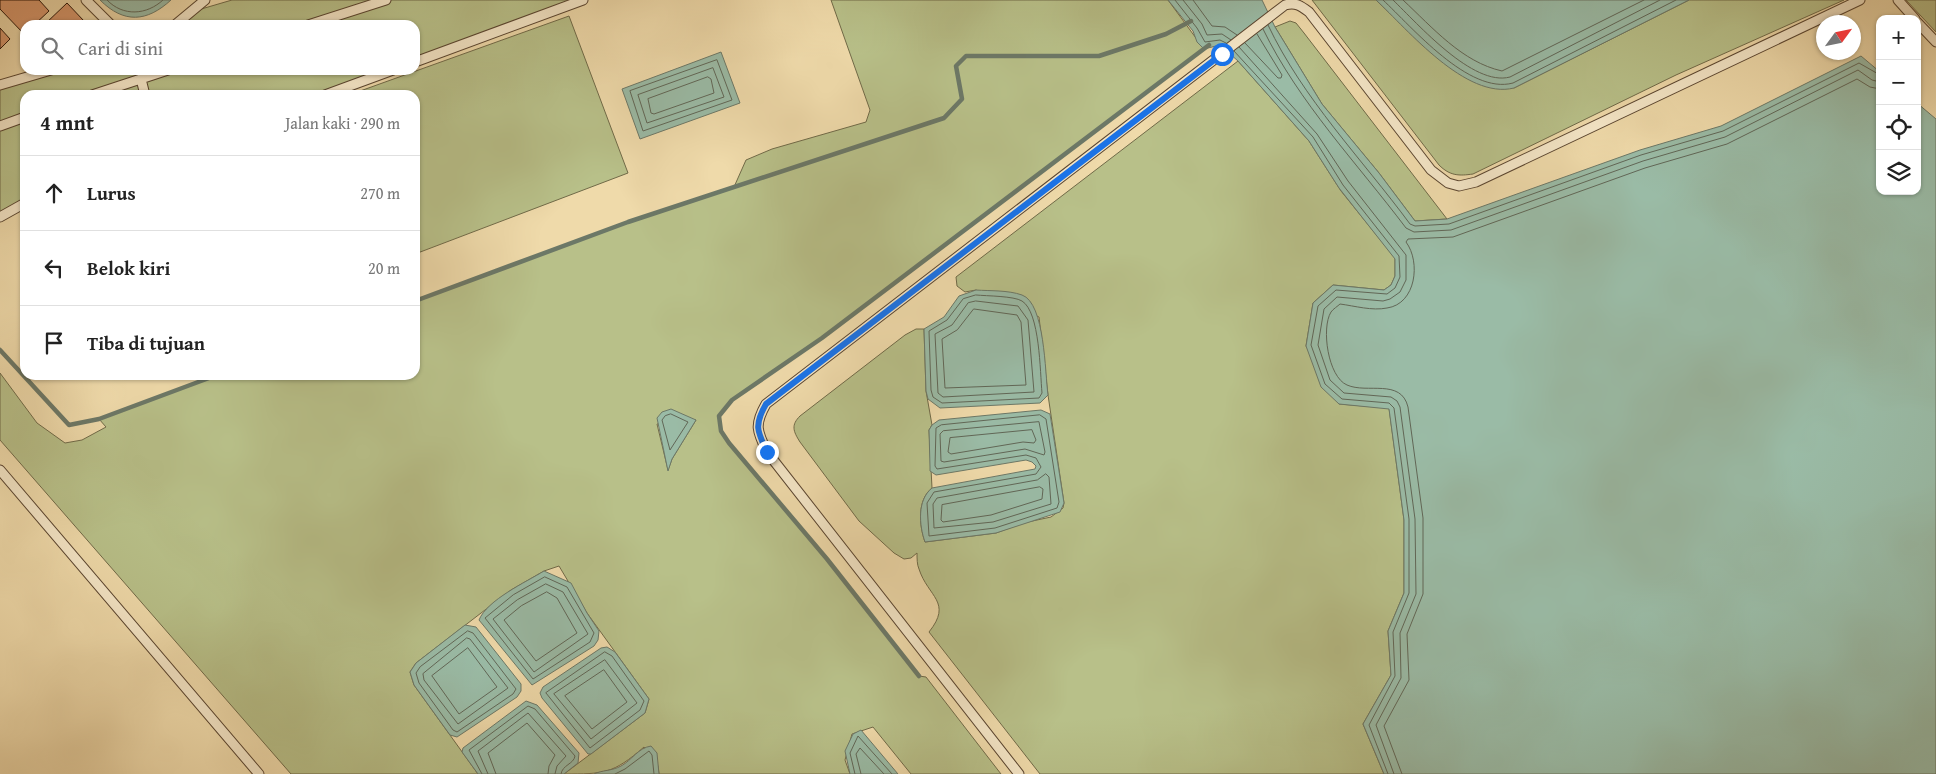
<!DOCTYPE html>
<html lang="id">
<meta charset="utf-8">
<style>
:root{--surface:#fff;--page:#f2f2f2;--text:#222;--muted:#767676;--line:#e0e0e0}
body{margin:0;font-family:"Gentium Book Plus",serif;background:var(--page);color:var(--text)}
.controls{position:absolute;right:15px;top:15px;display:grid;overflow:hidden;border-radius:10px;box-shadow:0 1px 4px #0004}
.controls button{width:45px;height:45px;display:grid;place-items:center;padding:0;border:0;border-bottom:1px solid var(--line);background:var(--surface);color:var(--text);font:25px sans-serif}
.compass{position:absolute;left:1816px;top:15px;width:45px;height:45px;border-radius:50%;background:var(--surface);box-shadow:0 1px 4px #0004;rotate:57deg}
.stop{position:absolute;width:15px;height:15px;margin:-11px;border:4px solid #1a73e8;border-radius:50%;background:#fff}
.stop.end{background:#1a73e8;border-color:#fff;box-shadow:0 1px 5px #0008}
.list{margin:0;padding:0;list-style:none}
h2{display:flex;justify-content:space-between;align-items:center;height:65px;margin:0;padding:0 20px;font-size:21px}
h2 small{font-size:16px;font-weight:400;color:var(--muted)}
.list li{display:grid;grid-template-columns:32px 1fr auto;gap:15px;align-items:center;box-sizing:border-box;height:75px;padding:0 20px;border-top:1px solid var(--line)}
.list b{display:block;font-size:19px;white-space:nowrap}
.list em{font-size:16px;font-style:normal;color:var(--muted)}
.icon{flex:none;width:28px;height:28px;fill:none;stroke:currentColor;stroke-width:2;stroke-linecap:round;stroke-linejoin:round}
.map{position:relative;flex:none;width:1936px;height:774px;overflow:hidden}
.search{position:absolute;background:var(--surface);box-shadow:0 1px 4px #0004;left:20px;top:20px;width:400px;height:55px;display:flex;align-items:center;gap:12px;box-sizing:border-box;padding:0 18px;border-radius:15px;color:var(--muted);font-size:19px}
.panel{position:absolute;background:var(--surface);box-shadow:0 1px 4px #0004;left:20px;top:90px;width:400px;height:290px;border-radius:15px}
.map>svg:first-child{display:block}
</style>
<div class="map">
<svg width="1936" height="774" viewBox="0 0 1936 774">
<rect width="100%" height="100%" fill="#efdaaa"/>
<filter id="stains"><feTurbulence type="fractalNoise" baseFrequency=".004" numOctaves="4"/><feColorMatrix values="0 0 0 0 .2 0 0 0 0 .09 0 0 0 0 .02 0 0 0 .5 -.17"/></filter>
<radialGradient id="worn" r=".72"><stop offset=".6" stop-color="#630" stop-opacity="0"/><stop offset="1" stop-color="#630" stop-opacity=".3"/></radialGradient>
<!-- green -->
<path fill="#b8c089" stroke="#706a48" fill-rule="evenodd" d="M 232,0 L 583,0 L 415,62 L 415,25 L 175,25 L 191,12 Z
M 831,0 L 1168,0 L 1204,49 L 822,338 L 732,400 L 719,416 L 721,431 L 729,443 L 827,559 L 919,676 L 926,677 L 1001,774 L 911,774 L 873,727 L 852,734 L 845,760 L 850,774 L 659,774 L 658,766 L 644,747 C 613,774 604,774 564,774 L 645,713 L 649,699 L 587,613 L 559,566 L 544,571 L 511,590 L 416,663 L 410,672 L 414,685 L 478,774 L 291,774 L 0,440 L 0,373 L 37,423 L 65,443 L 82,440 L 106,427 L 99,419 L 217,375 L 415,375 L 415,301 L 628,222 L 734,187 L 746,160 L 772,149 L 866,122 L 870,110 ZM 696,420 L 672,459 L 668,470 L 657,424 Z
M 1312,0 L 1376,0 L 1424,45 L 1514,88 L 1689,0 L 1844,0 L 1676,75 L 1473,174 C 1459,176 1450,176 1439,165 Z
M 1906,0 L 1936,0 L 1936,32 Z
M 569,16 L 628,173 L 415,254 L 415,95 L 349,95 Z
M 1290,21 L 1296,23 L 1304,33 L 1447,219 L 1415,221 L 1379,173 L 1322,104 L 1275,27 Z
M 1238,61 L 1309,141 L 1341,191 L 1395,258 L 1395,276 L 1391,285 L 1384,290 L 1333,285 L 1313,303 L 1306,346 L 1339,404 L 1389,408 L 1404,520 L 1404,593 L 1388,631 L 1391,675 L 1363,724 L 1384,774 L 1040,774 L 929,632 C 953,602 928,597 919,569 C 917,565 917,558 917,553 L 911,558 L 904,559 L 894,553 L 859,521 L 800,442 C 793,431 791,425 800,416 L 905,335 L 916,329 L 924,329 L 926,391 L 932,425 L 929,430 L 932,488 C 917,500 919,525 925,542 L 996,533 L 1023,523 L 1051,517 L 1063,508 L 1064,503 L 1048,395 L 1039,317 L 976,290 L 965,292 L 957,286 L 956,277 Z
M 54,70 L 393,70 L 325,95 L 25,95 L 25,203 L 0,217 L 0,86 Z"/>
<!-- water -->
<path fill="#9abba6" stroke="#6c7867" d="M 100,0 L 171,0 C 147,22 124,24 100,0 Z
M 1168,0 L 1262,0 L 1275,27 L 1322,104 L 1379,173 L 1415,221 L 1447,219 L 1640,150 L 1721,126 L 1861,56 L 1880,72 L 1880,191 L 1917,191 L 1917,103 L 1936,119 L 1936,774 L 1384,774 L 1363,724 L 1391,675 L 1388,631 L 1404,593 L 1404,520 L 1389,409 L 1339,404 L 1321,387 L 1306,346 L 1313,303 L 1333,285 L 1384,290 L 1391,285 L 1395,276 L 1395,259 L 1339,188 L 1309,141 L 1238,61 L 1220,45 L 1204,49 L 1197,42 L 1193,31 Z
M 1376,0 L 1689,0 L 1514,88 C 1466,100 1408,30 1376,0 Z
M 721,52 L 740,103 L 640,139 L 622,89 Z
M 976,290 C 990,291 1008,290 1022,295 C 1045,303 1045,373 1048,395 L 1040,403 L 940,408 L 928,399 L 926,391 L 924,329 L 944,317 L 959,296 Z
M 671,409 L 696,420 L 672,459 L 668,471 L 657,418 L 662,412 Z
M 1041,410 L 1050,414 L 1064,503 L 1060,512 L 996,533 L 925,542 C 919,525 917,500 932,488 L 1035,469 L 1036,466 L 1032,462 L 1026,460 L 936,475 L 930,471 L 930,467 L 929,430 L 932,425 L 939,420 Z
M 544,571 L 571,583 L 587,613 L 599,631 L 598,640 L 594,646 L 532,685 L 479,620 C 487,600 526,582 544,571 Z
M 465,625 L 476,627 L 521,684 L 521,691 L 517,697 L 457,737 L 450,735 L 414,685 L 410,672 L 416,663 Z
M 607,647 L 615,652 L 649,699 L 645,713 L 591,754 L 588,754 L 542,698 L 540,693 L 543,687 L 601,648 Z
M 526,701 L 537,705 L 579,753 L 578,763 L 564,774 L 478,774 L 462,752 L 463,748 Z
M 861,730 L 898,774 L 850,774 L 845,751 L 853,734 Z
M 651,746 L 657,753 L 659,774 L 594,774 C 602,770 612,771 621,766 C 632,760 638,748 651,746 Z"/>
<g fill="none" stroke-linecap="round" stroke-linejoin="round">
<!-- shore -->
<path stroke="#616757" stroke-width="1" d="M 107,0 C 123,17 147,15 163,0
M 1175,0 L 1197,28 L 1205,42 L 1220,40 L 1226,43
M 1183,0 L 1202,24 L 1207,35 L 1222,34 L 1231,40
M 1193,0 L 1212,26 L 1225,27 L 1237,35
M 1383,0 C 1412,27 1469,95 1513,83 L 1676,0
M 1393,0 C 1418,24 1473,87 1510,77 L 1660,0
M 1403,0 C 1433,28 1462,62 1502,71 L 1644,0
M 1268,25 C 1303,99 1362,159 1410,224 L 1415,226 L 1449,224 L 1641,155 L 1723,131 L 1859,63 L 1880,75
M 1263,29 C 1299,103 1357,163 1406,228 L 1414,232 L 1451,230 L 1643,161 L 1725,137 L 1858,70 L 1872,80 L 1880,82
M 1245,43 L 1278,78 L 1281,78 L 1282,75 L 1257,34
M 1239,47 L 1317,134 L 1348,181 L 1406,255 L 1406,280 L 1400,292 L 1390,299 L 1383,301 L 1337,297 L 1324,309 L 1318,345 L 1330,380 L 1344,393 L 1391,397 L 1397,401 L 1400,407 L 1415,519 L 1416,594 L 1400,633 L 1401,678 L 1376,725 L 1394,774
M 1234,51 L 1313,137 L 1343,185 L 1399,256 L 1400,277 L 1395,288 L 1387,294 L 1336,290 L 1318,306 L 1311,345 L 1325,384 L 1342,399 L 1389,403 L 1394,408 L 1409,519 L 1409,593 L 1393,632 L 1395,676 L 1369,725 L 1388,774
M 717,60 L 732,100 L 643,131 L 630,91 Z
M 713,68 L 724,97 L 647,123 L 638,95 Z
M 708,77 L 711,79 L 714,93 L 654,114 L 651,113 L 648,99 Z
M 976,295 C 987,296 1014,296 1022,301 C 1040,312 1040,372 1042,393 L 1039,398 L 942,403 L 933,397 L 931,390 L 929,331 L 947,320 L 963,299 Z
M 976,301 L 1018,306 L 1028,320 L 1034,392 L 943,397 L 938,393 L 935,334 L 952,325 L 968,303 Z
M 974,309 L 1017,315 L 1021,322 L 1026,385 L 945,388 L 942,339 L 957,330 Z
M 671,414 L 688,422 L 670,450 L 662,420 L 665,416 Z
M 1040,415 L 1046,419 L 1059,502 L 1057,508 L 995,528 L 929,536 L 927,503 L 934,492 L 1036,474 L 1041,467 L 1036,458 L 1026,455 L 937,469 L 935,466 L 936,428 L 941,425 Z
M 1039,422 L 1045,452 L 1044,455 L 1025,449 L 944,462 L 941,461 L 940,434 L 943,431 Z
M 1032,430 L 1036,440 L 1034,443 L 1023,442 L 951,454 L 948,452 L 950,438 Z
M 1046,474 L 1049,477 L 1051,504 L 993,522 L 934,528 L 933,504 L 937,498 L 1037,480 Z
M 1040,487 L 1043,489 L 1042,499 L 991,515 L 943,522 L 941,520 L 942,505 Z
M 545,577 L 567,587 L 594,633 L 590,642 L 533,679 L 485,618 L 513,595 Z
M 546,584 L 563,592 L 588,634 L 534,672 L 493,619 L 517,600 Z
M 547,592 L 557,598 L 577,633 L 536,661 L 504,620 L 521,606 Z
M 468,631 L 473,633 L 516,689 L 513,694 L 457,732 L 453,730 L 419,683 L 416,673 L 420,667 Z
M 467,638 L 470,639 L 508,688 L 458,724 L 424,680 L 423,674 Z
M 468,648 L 497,687 L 459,714 L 432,676 Z
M 605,652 L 612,656 L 644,701 L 640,710 L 590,748 L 546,693 Z
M 605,660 L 637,703 L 591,739 L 554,694 Z
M 604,670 L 627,702 L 592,729 L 565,696 Z
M 482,774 L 469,750 L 528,706 L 535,709 L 575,756 C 574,764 562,765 561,774
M 488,774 L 478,751 L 528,713 L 566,756 L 557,766 L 555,774
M 496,774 L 488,753 L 527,723 L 555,755 L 549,766 L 548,774
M 615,774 L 625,769 L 649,751 L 652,755 L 654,774
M 855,774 L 850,753 L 858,736 L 892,774
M 861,774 L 856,754 L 860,748 L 884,774
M 1402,774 L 1384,726 L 1409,680 L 1407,634 L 1423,594 L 1423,518 L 1408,407 C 1401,378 1367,394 1347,385 C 1328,377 1321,328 1331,312 C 1333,309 1338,306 1340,304 C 1355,306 1372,311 1387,308 C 1416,304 1421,262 1406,242 L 1408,239 L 1453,237 L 1645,168 L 1727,144 L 1857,79 L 1870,87 L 1880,89"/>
<!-- stream -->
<path stroke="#6c7867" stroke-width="4.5" d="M 415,301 L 628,222 L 944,118 L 962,99 L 956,66 L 966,56 L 1099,56 L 1166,34 L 1191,21
M 0,350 L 69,425 L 99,419 L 217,375
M 919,676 L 827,559 L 729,443 L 721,431 L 719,416 L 732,400 L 822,338 L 1209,45"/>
</g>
<!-- building -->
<path fill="#d8986d" stroke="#281308" d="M 0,0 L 39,0 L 49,11 L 34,25 L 25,25 L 24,34 L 0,9 Z
M 67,3 L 84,21 L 80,25 L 44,25 Z
M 0,28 L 10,39 L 0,49 Z"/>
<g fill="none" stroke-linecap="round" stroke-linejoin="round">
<defs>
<path id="service" d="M 86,0 L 111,25
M 1898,0 L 1915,19
M 1917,22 L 1936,42
M 175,25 L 205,0
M 308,25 L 386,0
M 415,62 L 583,0
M 141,79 L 145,95
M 0,85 L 51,70
M 92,95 L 168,70
M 325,95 L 393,70
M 0,126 L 25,117
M 0,217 L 25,203
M 0,470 L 259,774
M 1019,774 L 767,452 C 757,431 754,425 766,404 L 1285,5 C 1296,2 1301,6 1309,12 L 1431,170 L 1448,183 L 1459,186 L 1476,182 L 1860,0"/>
</defs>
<!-- service casing -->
<use href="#service" stroke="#5a4530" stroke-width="11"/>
<!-- service -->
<use href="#service" stroke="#f5e7c8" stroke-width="9"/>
</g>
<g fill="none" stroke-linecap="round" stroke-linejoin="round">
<!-- route -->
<path stroke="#1a73e8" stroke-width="6" d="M 767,452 C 757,431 754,425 766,404 L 1222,54"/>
</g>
<rect width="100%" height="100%" filter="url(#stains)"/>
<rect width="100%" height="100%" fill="url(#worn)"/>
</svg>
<div class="controls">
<button>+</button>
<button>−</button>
<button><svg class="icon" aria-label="locate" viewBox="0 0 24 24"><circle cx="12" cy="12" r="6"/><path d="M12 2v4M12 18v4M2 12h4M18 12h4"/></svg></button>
<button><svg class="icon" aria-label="layers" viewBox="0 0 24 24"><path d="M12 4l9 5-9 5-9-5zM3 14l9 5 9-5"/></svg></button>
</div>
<svg class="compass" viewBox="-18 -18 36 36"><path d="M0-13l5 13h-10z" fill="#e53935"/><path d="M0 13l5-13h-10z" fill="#767676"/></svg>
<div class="stop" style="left:1222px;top:54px"></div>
<div class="stop end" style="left:767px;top:452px"></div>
<div class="search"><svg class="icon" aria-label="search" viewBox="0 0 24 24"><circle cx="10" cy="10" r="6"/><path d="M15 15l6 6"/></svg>Cari di sini</div>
<section class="panel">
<h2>4 mnt<small>Jalan kaki · 290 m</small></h2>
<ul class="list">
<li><svg class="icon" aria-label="ahead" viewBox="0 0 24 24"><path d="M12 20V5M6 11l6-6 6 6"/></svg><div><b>Lurus</b></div><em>270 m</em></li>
<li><svg class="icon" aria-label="left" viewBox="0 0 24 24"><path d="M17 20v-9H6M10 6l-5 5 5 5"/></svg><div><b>Belok kiri</b></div><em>20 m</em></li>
<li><svg class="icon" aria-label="arrive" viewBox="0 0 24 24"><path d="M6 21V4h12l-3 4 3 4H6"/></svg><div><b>Tiba di tujuan</b></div></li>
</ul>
</section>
</div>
